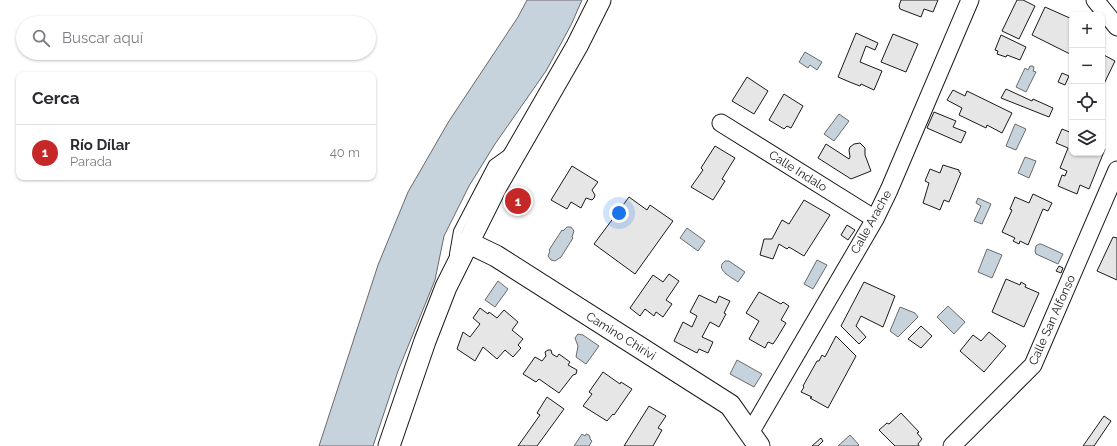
<!DOCTYPE html>
<html lang="es">
<meta charset="utf-8">
<style>
:root{--surface:#fff;--page:#f7f7f7;--text:#2b2b33;--muted:#7c7c81;--line:#e1e1e2;--accent:#c62828}
body{margin:0;font-family:Raleway,sans-serif;background:var(--page);color:var(--text)}
.controls{position:absolute;right:12px;top:12px;display:grid;overflow:hidden;border-radius:8px;box-shadow:0 1px 3px #0004}
.controls button{width:36px;height:36px;display:grid;place-items:center;padding:0;border:0;border-bottom:1px solid var(--line);background:var(--surface);color:var(--text);font:20px sans-serif}
.you{position:absolute;left:619px;top:213px;width:14px;height:14px;margin:-10px;border:3px solid #fff;border-radius:50%;background:#1a73e8;box-shadow:0 0 0 6px #1a73e833}
.badge{display:grid;place-items:center;width:26px;height:26px;border-radius:50%;background:var(--accent);color:#fff;font-size:13px;font-weight:700}
.pin{position:absolute;translate:-50% -50%;border:2px solid #fff;box-shadow:0 1px 4px #0006}
.list{margin:0;padding:0;list-style:none}
h2{display:flex;justify-content:space-between;align-items:center;height:52px;margin:0;padding:0 16px;font-size:17px}
h2 small{font-size:13px;font-weight:400;color:var(--muted)}
.list li{display:grid;grid-template-columns:26px 1fr auto;gap:12px;align-items:center;box-sizing:border-box;height:56px;padding:0 16px;border-top:1px solid var(--line)}
.list b{display:block;font-size:15px;white-space:nowrap}
.list p{margin:0;font-size:13px;white-space:nowrap;color:var(--muted)}
.list em{font-size:13px;font-style:normal;color:var(--muted)}
.icon{flex:none;width:22px;height:22px;fill:none;stroke:currentColor;stroke-width:2;stroke-linecap:round;stroke-linejoin:round}
.map{position:relative;flex:none;width:1117px;height:446px;overflow:hidden}
.search{position:absolute;background:var(--surface);box-shadow:0 1px 3px #0004;left:16px;top:16px;width:360px;height:44px;display:flex;align-items:center;gap:10px;box-sizing:border-box;padding:0 14px;border-radius:22px;color:var(--muted);font-size:15px}
.panel{position:absolute;background:var(--surface);box-shadow:0 1px 3px #0004;left:16px;top:72px;width:360px;height:108px;border-radius:8px}
.map>svg:first-child{display:block}
</style>
<div class="map">
<svg width="1117" height="446" viewBox="0 0 1117 446">
<rect width="100%" height="100%" fill="#fff"/>
<!-- water -->
<path fill="#c6d2dc" stroke="#6a6a6a" d="M 527,0 L 582,0 L 571,25 L 546,71 L 495,144 L 469,186 L 444,236 L 435,280 L 398,371 L 373,446 L 319,446 L 378,265 L 408,192 L 449,121 L 518,17 Z
M 805,52 L 822,62 L 817,70 L 810,65 L 808,68 L 799,62 Z
M 1030,66 L 1033,66 L 1034,68 L 1033,71 L 1036,72 L 1026,92 L 1016,87 L 1025,68 L 1028,70 Z
M 839,114 L 849,121 L 834,141 L 824,134 Z
M 1015,124 L 1026,129 L 1016,150 L 1006,146 Z
M 1025,157 L 1036,161 L 1029,178 L 1018,173 Z
M 978,198 L 991,204 L 982,224 L 974,221 L 981,206 L 976,203 Z
M 567,227 L 571,227 L 574,231 L 572,237 L 573,238 L 561,257 L 555,261 L 551,260 L 548,256 L 550,251 L 549,250 L 562,230 L 563,231 Z
M 687,228 L 705,241 L 698,251 L 680,238 Z
M 1039,244 L 1041,244 L 1063,254 L 1058,264 L 1036,254 L 1035,251 L 1036,246 Z
M 987,249 L 1002,255 L 992,278 L 978,272 Z
M 817,260 L 827,265 L 813,289 L 804,284 Z
M 725,261 L 729,261 L 745,272 L 738,282 C 731,277 714,269 725,261 Z
M 498,281 L 508,289 L 495,307 L 485,300 Z
M 948,306 L 965,322 L 954,334 L 937,317 Z
M 900,307 L 915,313 L 918,317 L 898,337 L 890,331 Z
M 578,334 L 583,335 L 599,346 L 586,364 L 576,357 L 578,346 L 575,338 Z
M 737,360 L 762,374 L 754,387 L 730,374 Z
M 582,434 L 585,436 L 586,434 L 589,435 L 590,437 L 590,439 L 592,441 L 589,446 L 574,446 Z
M 850,435 L 859,445 L 858,446 L 838,446 Z"/>
<!-- building -->
<path fill="#e6e6e6" stroke="#1a1a1a" d="M 901,0 L 938,0 L 933,12 L 924,9 L 921,17 L 900,9 L 899,6 Z
M 1017,0 L 1023,0 L 1035,6 L 1019,39 L 1002,31 Z
M 1045,7 L 1072,19 L 1072,51 L 1070,54 L 1032,35 Z
M 856,33 L 878,43 L 875,50 L 866,46 L 860,62 L 882,71 L 874,90 L 861,84 L 860,86 L 852,83 L 838,77 Z
M 893,34 L 918,44 L 906,72 L 881,62 Z
M 1001,35 L 1026,47 L 1020,60 L 1007,55 L 1006,57 L 997,54 L 998,51 L 995,50 Z
M 1102,54 L 1115,61 L 1102,88 Z
M 1062,73 L 1069,76 L 1065,85 L 1058,82 Z
M 747,77 L 768,91 L 754,114 L 732,101 Z
M 1006,89 L 1032,101 L 1033,99 L 1053,108 L 1049,117 L 1001,98 Z
M 953,90 L 965,96 L 967,91 L 1012,113 L 1002,133 L 987,125 L 986,128 L 959,115 L 962,108 L 947,100 Z
M 784,94 L 803,106 L 791,128 L 787,126 L 784,129 L 769,120 Z
M 934,112 L 956,121 L 953,127 L 966,132 L 961,143 L 927,128 Z
M 1062,129 L 1072,133 L 1072,153 L 1102,153 L 1102,147 L 1105,149 L 1089,189 L 1080,185 L 1077,194 L 1058,186 L 1062,175 L 1065,176 L 1067,171 L 1060,168 L 1068,148 L 1056,143 Z
M 860,143 L 865,148 L 865,155 L 871,171 L 851,179 L 818,158 L 826,144 L 849,159 L 850,157 L 849,150 L 850,147 L 854,144 Z
M 715,146 L 735,158 L 722,179 L 725,181 L 713,200 L 691,187 L 703,170 L 701,168 Z
M 943,165 L 959,170 L 959,172 L 961,173 L 949,202 L 944,200 L 940,210 L 923,203 L 929,183 L 925,181 L 930,169 L 940,173 Z
M 572,166 L 598,182 L 592,190 L 595,195 L 594,198 L 592,200 L 586,198 L 581,208 L 571,202 L 567,209 L 551,200 Z
M 1033,194 L 1052,203 L 1048,211 L 1043,209 L 1028,245 L 1020,241 L 1019,244 L 1013,241 L 1015,238 L 1002,232 L 1012,210 L 1010,209 L 1015,197 L 1029,203 Z
M 629,197 L 647,210 L 650,205 L 673,221 L 635,274 L 594,244 Z
M 804,200 L 830,215 L 804,256 L 789,247 L 787,249 L 779,244 L 773,259 L 760,255 L 764,239 L 772,239 L 782,220 L 789,224 Z
M 847,225 L 855,230 L 848,240 L 841,235 Z
M 1113,237 L 1117,238 L 1117,280 L 1097,271 Z
M 1059,266 L 1063,268 L 1061,273 L 1056,271 Z
M 669,274 L 679,281 L 666,300 L 672,304 L 663,317 L 656,312 L 654,316 L 645,309 L 640,316 L 630,308 L 653,275 L 663,282 Z
M 1006,279 L 1020,285 L 1021,282 L 1026,285 L 1025,287 L 1039,293 L 1024,327 L 992,312 Z
M 864,282 L 895,296 L 883,327 L 861,316 L 856,326 L 866,337 L 859,344 L 841,326 Z
M 759,292 L 781,304 L 783,302 L 789,306 L 781,320 L 786,323 L 777,338 L 773,344 L 768,342 L 765,348 L 749,339 L 759,321 L 746,313 Z
M 699,295 L 716,303 L 719,296 L 730,301 L 724,313 L 726,314 L 719,327 L 710,322 L 702,337 L 713,342 L 708,353 L 699,349 L 697,353 L 674,341 L 683,322 L 692,327 L 697,316 L 690,312 Z
M 480,308 L 488,314 L 489,312 L 497,318 L 504,310 L 518,322 L 512,330 L 523,339 L 518,345 L 521,348 L 513,357 L 505,350 L 497,359 L 483,347 L 475,361 L 457,349 L 463,332 L 470,337 L 480,324 L 473,318 Z
M 921,326 L 932,336 L 921,348 L 908,339 Z
M 989,332 L 1006,346 L 984,372 L 960,351 L 973,335 L 981,341 Z
M 836,336 L 856,356 L 828,408 L 810,398 L 812,397 L 801,392 L 804,387 L 803,386 L 817,361 L 819,361 L 822,355 L 825,357 Z
M 548,350 L 551,350 L 552,354 L 557,357 L 559,354 L 570,362 L 568,365 L 577,370 L 576,374 L 573,375 L 559,393 L 539,379 L 536,382 L 523,374 L 535,357 L 542,361 L 546,356 L 545,352 Z
M 603,372 L 620,384 L 621,382 L 632,389 L 614,415 L 613,414 L 607,421 L 583,406 L 592,394 L 589,392 Z
M 547,397 L 564,409 L 537,446 L 518,446 L 540,415 L 537,413 Z
M 649,406 L 666,416 L 658,428 L 662,430 L 653,446 L 624,446 Z
M 901,413 L 919,432 L 917,433 L 922,439 L 918,444 L 919,446 L 895,446 L 879,430 L 887,423 L 889,424 Z
M 1104,416 L 1111,421 L 1094,446 L 1083,446 Z
M 821,438 L 823,441 L 818,446 L 812,446 Z"/>
<g fill="none" stroke-linecap="round" stroke-linejoin="round">
<defs>
<path id="service" d="M 454,254 L 458,231 L 493,164 L 507,154"/>
<path id="minor" d="M 1095,0 L 1117,27
M 721,123 L 875,219
M 750,433 L 875,219 L 889,190 L 970,0
M 952,446 L 1033,365 L 1117,170"/>
<path id="tertiary" d="M 467,242 L 496,256 L 730,405 L 759,446
M 389,446 L 425,341 L 446,287 L 497,185 L 577,46 L 600,0"/>
</defs>
<!-- service casing -->
<use href="#service" stroke="#1a1a1a" stroke-width="10"/>
<!-- minor casing -->
<use href="#minor" stroke="#1a1a1a" stroke-width="19"/>
<!-- tertiary casing -->
<use href="#tertiary" stroke="#1a1a1a" stroke-width="23"/>
<!-- service -->
<use href="#service" stroke="#fff" stroke-width="8"/>
<!-- minor -->
<use href="#minor" stroke="#fff" stroke-width="17"/>
<!-- tertiary -->
<use href="#tertiary" stroke="#fff" stroke-width="21"/>
</g>
<g text-anchor="middle" stroke-width="3" stroke-linejoin="round" paint-order="stroke">
<!-- street labels -->
<g font-size="12" fill="#1a1a1a" stroke="#fff">
<text transform="translate(798 171) rotate(32)" y="4">Calle Indalo</text>
<text transform="translate(871 222) rotate(-61)" y="4">Calle Arache</text>
<text transform="translate(1052 320) rotate(-66)" y="4">Calle San Alfonso</text>
<text transform="translate(621 336) rotate(32)" y="4">Camino Chirivi</text>
</g>
</g>
</svg>
<div class="controls">
<button>+</button>
<button>−</button>
<button><svg class="icon" aria-label="locate" viewBox="0 0 24 24"><circle cx="12" cy="12" r="6"/><path d="M12 2v4M12 18v4M2 12h4M18 12h4"/></svg></button>
<button><svg class="icon" aria-label="layers" viewBox="0 0 24 24"><path d="M12 4l9 5-9 5-9-5zM3 14l9 5 9-5"/></svg></button>
</div>
<div class="you"></div>
<div class="pin badge" style="left:518px;top:201px">1</div>
<div class="search"><svg class="icon" aria-label="search" viewBox="0 0 24 24"><circle cx="10" cy="10" r="6"/><path d="M15 15l6 6"/></svg>Buscar aquí</div>
<section class="panel">
<h2>Cerca<small></small></h2>
<ul class="list">
<li><span class="badge">1</span><div><b>Río Dílar</b><p>Parada</p></div><em>40 m</em></li>
</ul>
</section>
</div>
